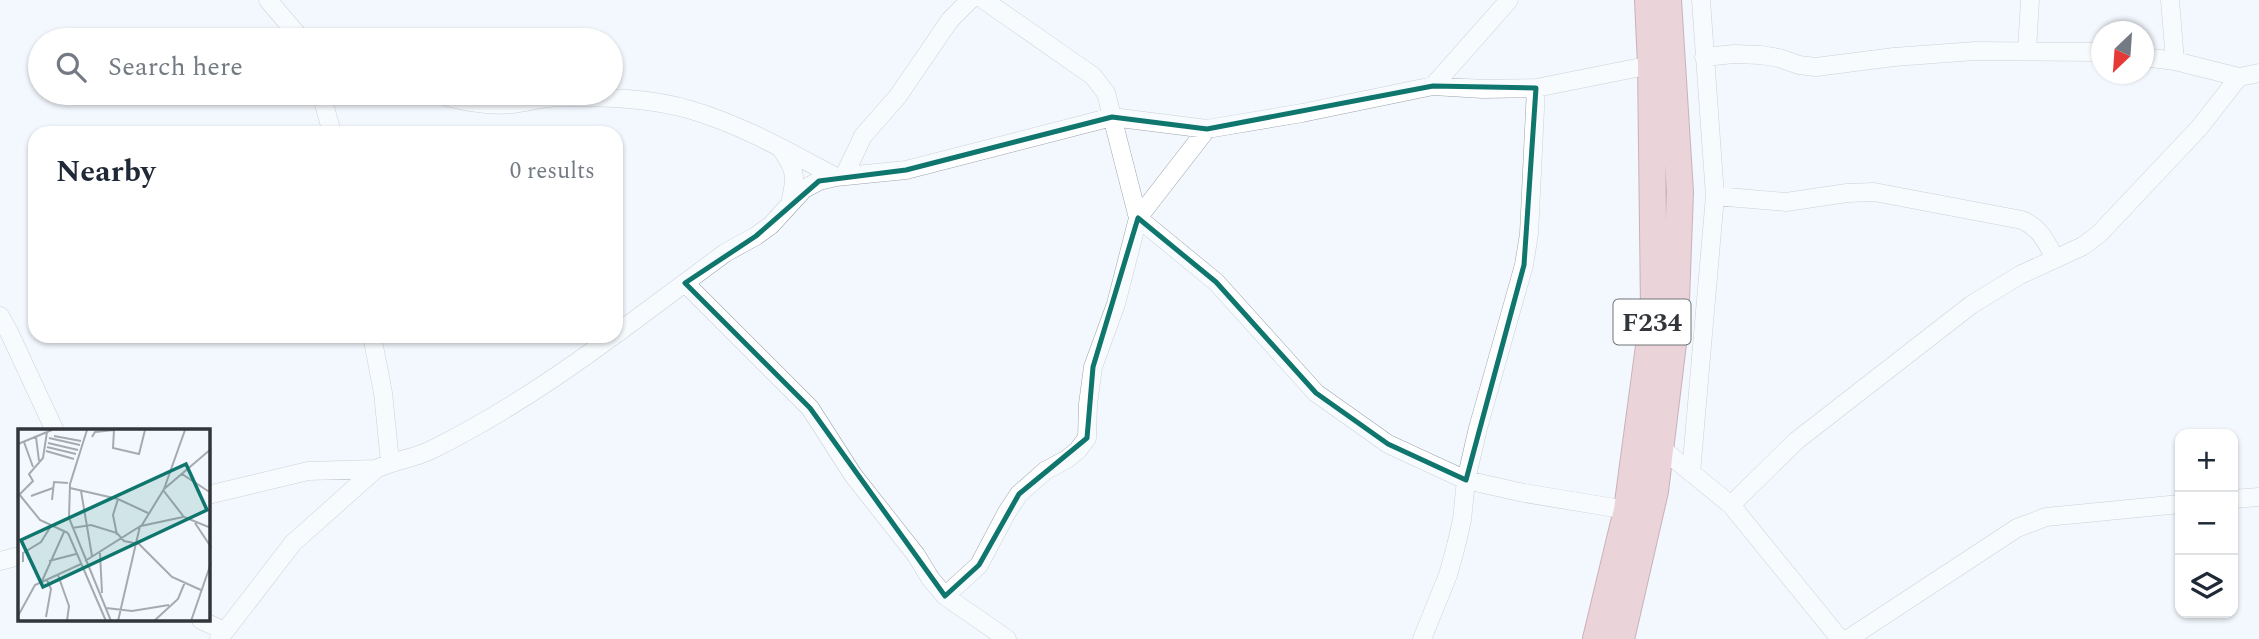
<!DOCTYPE html>
<meta charset="utf-8">
<style>
:root{--surface:#fff;--page:#f2f2f3;--text:#1f2937;--muted:#747a83;--line:#e0e1e3}
body{margin:0;font-family:Spectral,serif;background:var(--page);color:var(--text)}
.controls{position:absolute;right:21px;bottom:21px;display:grid;overflow:hidden;border-radius:14px;box-shadow:0 2px 5px #0004}
.controls button{width:63px;height:63px;display:grid;place-items:center;padding:0;border:0;border-bottom:2px solid var(--line);background:var(--surface);color:var(--text);font:35px sans-serif}
.compass{position:absolute;left:2091px;top:21px;width:63px;height:63px;border-radius:50%;background:var(--surface);box-shadow:0 2px 5px #0004;rotate:205deg}
.list{margin:0;padding:0;list-style:none}
h2{display:flex;justify-content:space-between;align-items:center;height:91px;margin:0;padding:0 28px;font-size:30px}
h2 small{font-size:23px;font-weight:400;color:var(--muted)}
.icon{flex:none;width:38px;height:38px;fill:none;stroke:currentColor;stroke-width:2;stroke-linecap:round;stroke-linejoin:round}
.map{position:relative;flex:none;width:2259px;height:639px;overflow:hidden}
.search{position:absolute;background:var(--surface);box-shadow:0 2px 5px #0004;left:28px;top:28px;width:595px;height:77px;display:flex;align-items:center;gap:18px;box-sizing:border-box;padding:0 24px;border-radius:38px;color:var(--muted);font-size:26px}
.panel{position:absolute;background:var(--surface);box-shadow:0 2px 5px #0004;left:28px;top:126px;width:595px;height:217px;border-radius:21px}
.map>svg:first-child{display:block}
</style>
<div class="map">
<svg width="2259" height="639" viewBox="0 0 2259 639">
<rect width="100%" height="100%" fill="#f3f8fe"/>
<g fill="none" stroke-linecap="round" stroke-linejoin="round">
<defs>
<path id="minor" d="M 268,0 L 302,40
M 984,0 L 1093,76 L 1106,93 L 1138,218 L 1216,282 L 1316,393 L 1388,444 L 1466,480 L 1524,493 L 1627,510
M 2170,0 L 2175,61
M 2027,50 L 2030,0
M 1704,57 L 1734,54 L 1761,55 L 1779,58 L 1799,65 L 1816,67 L 1894,57 L 1975,51 L 2102,52
M 2144,57 L 2175,61 L 2239,77 L 2259,73
M 1433,86 L 1509,0
M 321,93 L 332,133
M 433,93 C 459,100 484,107 512,104 C 529,102 547,96 564,97 C 605,97 651,98 691,110 C 742,125 789,152 836,177
M 781,149 C 797,171 796,178 790,204
M 844,176 L 863,136 L 898,96 L 950,20 L 970,0
M 1715,196 L 1786,202 L 1847,193 L 1874,192 L 2022,220 C 2040,228 2046,241 2055,259
M 685,283 L 810,408 L 853,475 L 916,555 L 930,578 L 945,596 L 1007,639
M 0,316 L 9,332 L 55,431
M 616,334 L 725,253 L 756,236 L 771,225 L 804,189 L 819,181 L 836,177 L 906,170 L 1112,117 L 1207,129 L 1302,113 L 1433,86 L 1483,89 L 1536,88 L 1651,65
M 372,336 L 383,393 L 390,462
M 1661,448 L 1731,505 L 1840,639
M 1691,473 L 1715,196 L 1701,0
M 208,495 L 308,471 L 376,469
M 2233,499 L 2259,497
M 1731,505 L 1796,441 L 1971,305 L 2020,275 L 2083,246 L 2099,234 L 2199,128 L 2239,77
M 0,561 L 19,556
M 945,596 L 979,565 L 1007,512 L 1019,494 L 1045,471 L 1067,459 L 1078,450 L 1087,438 L 1088,404 L 1093,367 L 1116,304 L 1138,218 L 1207,129
M 201,620 L 224,631
M 219,639 L 293,543 L 376,469 C 394,460 413,459 431,450 C 496,418 555,379 613,336
M 1422,639 L 1448,575 L 1456,546 L 1462,520 L 1466,480 L 1478,428 L 1524,265 L 1529,234 L 1536,88
M 1848,639 L 2017,528 L 2046,517 L 2180,504"/>
<path id="primary" d="M 1596,639 L 1627,510 L 1654,309 L 1651,65 L 1648,0
M 1621,639 L 1655,491 L 1675,327 L 1680,192 L 1668,0"/>
</defs>
<!-- minor casing -->
<use href="#minor" stroke="#9aa3ab" stroke-width="19"/>
<!-- primary casing -->
<use href="#primary" stroke="#985b62" stroke-width="28"/>
<!-- minor -->
<use href="#minor" stroke="#fff" stroke-width="18"/>
<!-- primary -->
<use href="#primary" stroke="#e2a9ae" stroke-width="26"/>
</g>
<!-- marked area -->
<path d="M0 0H2259V639H0ZM 1433,86 L 1536,88 L 1524,265 L 1466,480 L 1388,444 L 1316,393 L 1216,282 L 1138,218 L 1093,367 L 1087,438 L 1019,494 L 979,565 L 945,596 L 810,408 L 685,283 L 756,236 L 819,181 L 906,170 L 1112,117 L 1207,129 Z" fill="#f3f8fe" fill-opacity=".55" fill-rule="evenodd"/>
<path fill="none" stroke="#0f766e" stroke-width="5" stroke-linejoin="round" d="M 1433,86 L 1536,88 L 1524,265 L 1466,480 L 1388,444 L 1316,393 L 1216,282 L 1138,218 L 1093,367 L 1087,438 L 1019,494 L 979,565 L 945,596 L 810,408 L 685,283 L 756,236 L 819,181 L 906,170 L 1112,117 L 1207,129 Z"/>
<g text-anchor="middle" stroke-width="6" stroke-linejoin="round" paint-order="stroke">
<!-- shield labels -->
<rect fill="#fff" stroke="#707274" stroke-width="2" x="1613.5" y="299.5" width="77" height="45" rx="5"/>
<g font-size="26" font-weight="bold" fill="#323539">
<text x="1652" y="331">F234</text>
</g>
</g>
<!-- overview -->
<g transform="translate(18 429)">
<rect width="192" height="192" fill="#f3f8fe"/>
<path fill="none" stroke="#a6aaaf" stroke-width="2" d="M 69,1 L 52,55 L 51,89 L 93,192M 96,1 L 95,19 L 121,25 L 127,1M 36,7 L 63,12M 18,8 L 21,32M 74,8 L 77,3 L 96,1M 31,9 L 62,16M 6,13 L 15,38M 30,14 L 60,21M 0,15 L 34,1M 29,18 L 58,25M 28,22 L 56,30M 164,45 L 193,64M 52,59 L 100,70 L 130,84M 146,60 L 193,20M 145,61 L 166,88 L 193,99M 63,62 L 74,127M 1,65 L 22,91 L 50,104M 1,66 L 15,52 L 11,45 L 25,29 L 29,3M 13,67 L 35,59M 34,71 L 36,53 L 50,54M 177,94 L 193,118M 123,97 L 165,88M 54,99 L 73,96 L 99,104 L 106,112 L 121,115 L 154,148 L 183,161M 50,104 L 88,192M 99,106 L 95,86 L 100,70M 82,124 L 84,164M 31,132 L 58,125M 67,132 L 124,96 L 146,60 L 167,1M 5,133 L 5,124 L 23,113 L 33,97M 40,146 L 51,177 L 49,192M 24,152 L 46,103M 88,179 L 114,182 L 151,176M 0,187 L 17,156 L 63,135M 28,188 L 33,160 L 29,151M 100,192 L 122,97M 136,192 L 160,170 L 167,153M 173,192 L 193,134"/>
<path fill="#0f766e" fill-opacity="0.15" stroke="#0f766e" stroke-width="3.5" d="M 168,35 L 189,81 L 25,158 L 3,111 Z"/>
<rect width="192" height="192" fill="none" stroke="#323539" stroke-width="3.5"/>
</g>
</svg>
<div class="controls">
<button>+</button>
<button>−</button>
<button><svg class="icon" aria-label="layers" viewBox="0 0 24 24"><path d="M12 4l9 5-9 5-9-5zM3 14l9 5 9-5"/></svg></button>
</div>
<svg class="compass" viewBox="-18 -18 36 36"><path d="M0-13l5 13h-10z" fill="#e53935"/><path d="M0 13l5-13h-10z" fill="#747a83"/></svg>
<div class="search"><svg class="icon" aria-label="search" viewBox="0 0 24 24"><circle cx="10" cy="10" r="6"/><path d="M15 15l6 6"/></svg>Search here</div>
<section class="panel">
<h2>Nearby<small>0 results</small></h2>
<ul class="list">
</ul>
</section>
</div>
